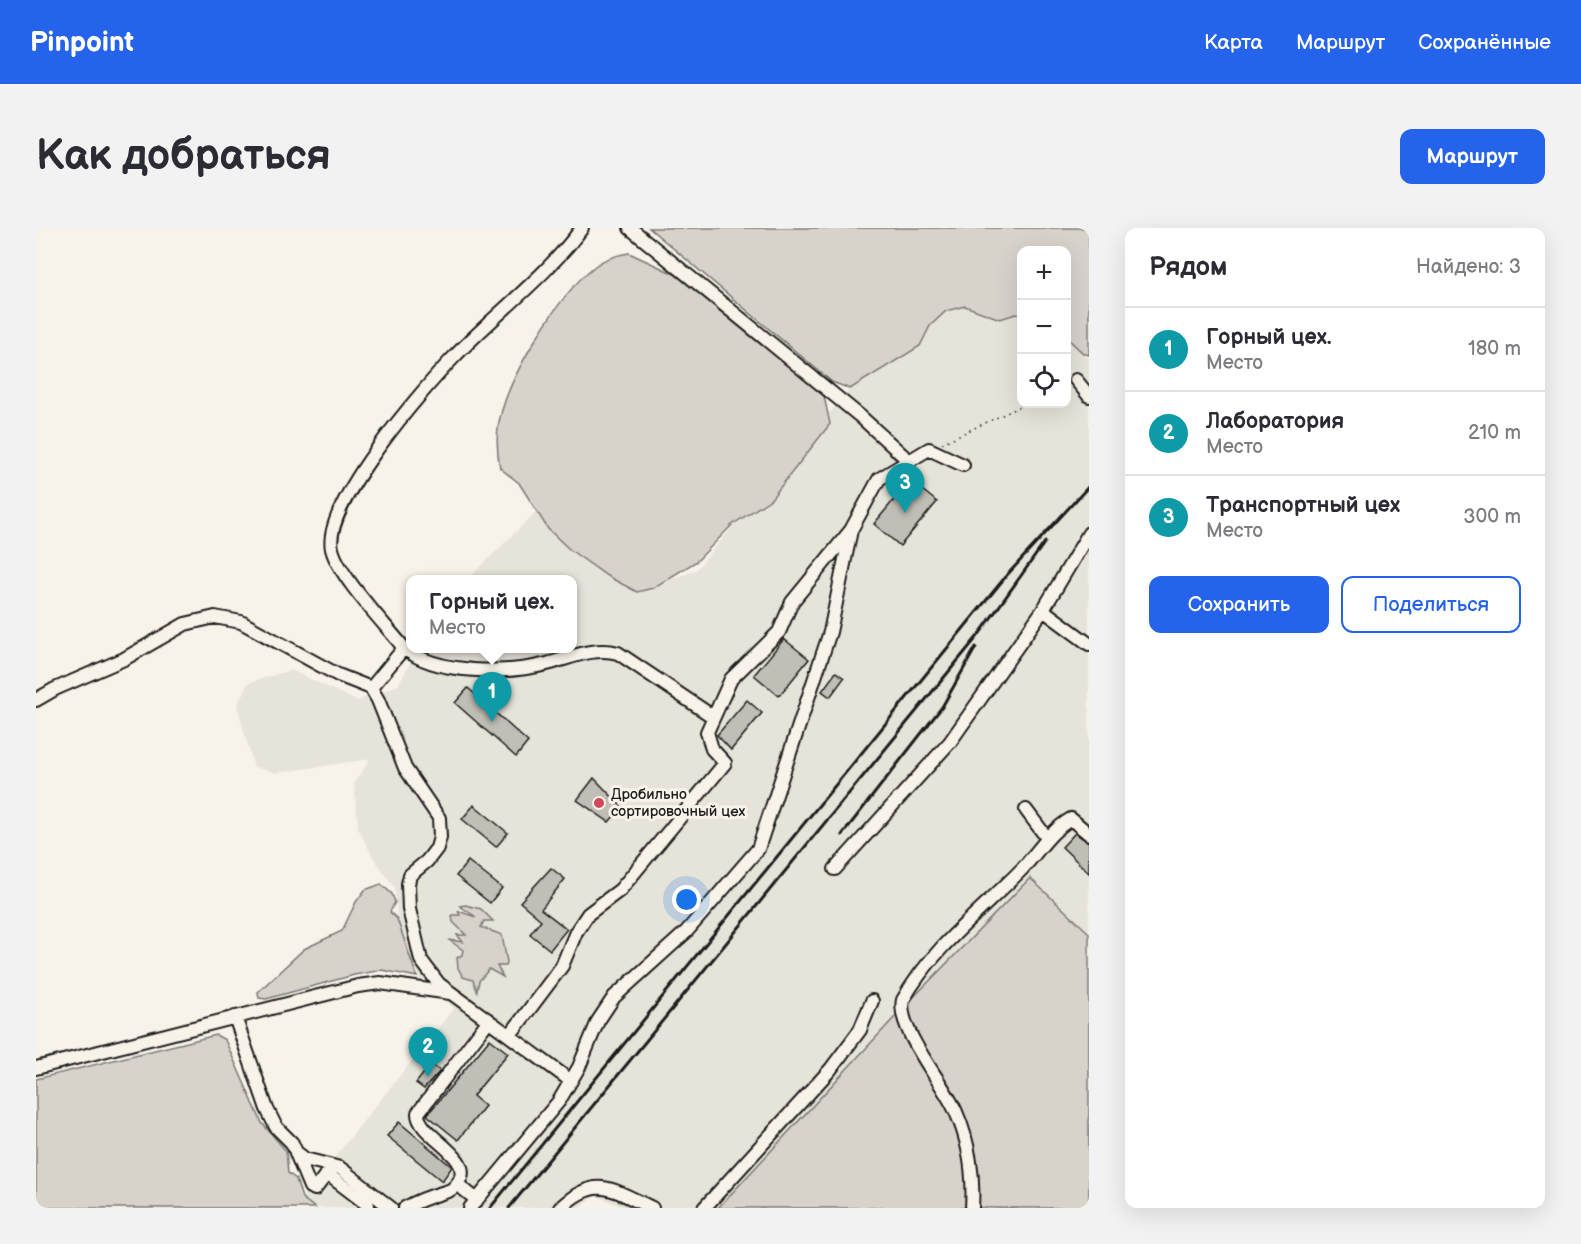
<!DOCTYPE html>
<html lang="ru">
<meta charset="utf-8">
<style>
:root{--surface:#fff;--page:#f2f2f3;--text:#2b2b33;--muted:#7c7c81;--line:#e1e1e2;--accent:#2563eb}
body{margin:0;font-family:"Balsamiq Sans",sans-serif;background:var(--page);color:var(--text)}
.controls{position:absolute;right:18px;top:18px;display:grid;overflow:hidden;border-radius:12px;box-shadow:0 6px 24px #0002}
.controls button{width:54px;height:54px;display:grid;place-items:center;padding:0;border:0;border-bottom:2px solid var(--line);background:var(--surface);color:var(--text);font:30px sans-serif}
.you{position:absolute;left:651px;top:672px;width:21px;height:21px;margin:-15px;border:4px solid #fff;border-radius:50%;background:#1a73e8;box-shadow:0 0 0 9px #1a73e833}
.badge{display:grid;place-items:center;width:39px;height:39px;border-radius:50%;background:var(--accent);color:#fff;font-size:20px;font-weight:700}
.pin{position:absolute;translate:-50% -50px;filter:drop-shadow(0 2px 3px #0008)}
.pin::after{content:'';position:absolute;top:32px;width:21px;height:18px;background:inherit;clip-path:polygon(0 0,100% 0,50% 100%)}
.popup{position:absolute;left:370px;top:347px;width:171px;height:78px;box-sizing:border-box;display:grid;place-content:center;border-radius:12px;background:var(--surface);filter:drop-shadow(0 2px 4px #0005);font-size:20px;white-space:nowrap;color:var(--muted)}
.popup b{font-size:22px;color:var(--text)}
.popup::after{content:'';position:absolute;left:50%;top:100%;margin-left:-12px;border:12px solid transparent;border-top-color:var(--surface)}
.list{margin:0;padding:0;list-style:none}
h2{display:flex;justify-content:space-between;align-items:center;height:78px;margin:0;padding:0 24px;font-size:26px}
h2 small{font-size:20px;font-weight:400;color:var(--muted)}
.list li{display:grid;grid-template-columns:39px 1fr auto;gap:18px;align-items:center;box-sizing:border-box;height:84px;padding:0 24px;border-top:2px solid var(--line)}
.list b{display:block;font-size:22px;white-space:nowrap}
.list p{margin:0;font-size:20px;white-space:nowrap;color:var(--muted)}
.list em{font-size:20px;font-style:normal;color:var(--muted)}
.actions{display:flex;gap:12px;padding:18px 24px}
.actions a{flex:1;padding:14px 0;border:2px solid var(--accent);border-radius:12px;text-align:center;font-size:21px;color:var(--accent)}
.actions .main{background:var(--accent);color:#fff}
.icon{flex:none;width:33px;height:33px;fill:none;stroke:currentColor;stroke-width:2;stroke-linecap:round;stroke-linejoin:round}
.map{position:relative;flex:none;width:1053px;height:980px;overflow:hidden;border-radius:12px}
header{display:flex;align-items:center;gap:36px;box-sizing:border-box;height:84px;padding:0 30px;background:var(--accent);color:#fff}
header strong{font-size:28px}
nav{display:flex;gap:33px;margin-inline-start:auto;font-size:21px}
.intro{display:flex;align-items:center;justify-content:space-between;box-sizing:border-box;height:144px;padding:0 36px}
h1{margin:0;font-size:42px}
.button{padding:15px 27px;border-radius:12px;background:var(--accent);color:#fff;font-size:21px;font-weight:700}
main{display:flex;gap:36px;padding:0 36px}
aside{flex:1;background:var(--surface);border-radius:12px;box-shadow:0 6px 24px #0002}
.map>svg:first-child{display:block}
</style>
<header>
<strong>Pinpoint</strong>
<nav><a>Карта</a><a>Маршрут</a><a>Сохранённые</a></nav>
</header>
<div class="intro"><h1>Как добраться</h1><a class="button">Маршрут</a></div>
<main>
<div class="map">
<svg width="1053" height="980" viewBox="0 0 1053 980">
<rect width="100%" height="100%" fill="#f7f3e8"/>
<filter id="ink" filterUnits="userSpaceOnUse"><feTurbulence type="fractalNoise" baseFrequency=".0167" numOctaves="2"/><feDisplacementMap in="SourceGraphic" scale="12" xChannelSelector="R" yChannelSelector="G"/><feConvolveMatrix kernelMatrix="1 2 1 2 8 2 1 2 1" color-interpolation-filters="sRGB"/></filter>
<g filter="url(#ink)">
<!-- built -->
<path fill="#e6e3d9" d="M 929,78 L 964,91 L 980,86 L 985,87 L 986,176 L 1030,176 L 1031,110 L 1053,131 L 1053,705 L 1026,732 L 789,865 L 682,980 L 589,980 L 560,968 L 542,980 L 279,980 L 266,970 L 418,780 L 381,749 L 361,691 L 359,660 L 337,629 L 322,600 L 318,555 L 334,531 L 240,545 L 218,539 L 201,477 L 212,455 L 255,442 L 321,473 L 362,457 L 382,421 L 537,420 L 537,352 L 432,351 L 502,282 L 512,301 L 533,321 L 571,348 L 601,364 L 660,342 L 814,161 L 884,118 L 894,98 L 910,83 Z"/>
<!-- green -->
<path fill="#d7d3cb" stroke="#7a7874" stroke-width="1.5" d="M 613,0 L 1053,0 L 1053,127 L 1047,125 L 1031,110 L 1030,22 L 986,22 L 985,87 L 980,86 L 964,91 L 929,78 L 910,83 L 894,98 L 884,118 L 814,161 L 796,154 Z
M 593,25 L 649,51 L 788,168 L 794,196 L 735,271 L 696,297 L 661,333 L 617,360 L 601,364 L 571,348 L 533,321 L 512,301 L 483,255 L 464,240 C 461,225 460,209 463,194 C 472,149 522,67 559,38 C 569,30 580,27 593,25 Z
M 994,650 L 1053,705 L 1053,980 L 682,980 L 871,776 Z
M 345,656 L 356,666 L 359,674 L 354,684 L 361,691 L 381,749 L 346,742 L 318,747 L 230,771 L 223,770 L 222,764 L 268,721 L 306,703 L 320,674 L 329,662 Z
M 429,677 L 445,681 L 457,693 L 448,693 L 445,699 L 466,707 L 471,734 L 470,738 L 461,738 L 467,749 L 453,741 L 443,753 L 441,763 L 437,752 L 427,749 L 422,740 L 421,730 L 426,727 L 427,722 L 413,712 L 427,714 L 421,707 L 430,707 L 417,694 L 416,687 L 424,687 L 422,683 L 440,689 L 424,678 Z
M 180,807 L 189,812 L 226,895 L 250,923 L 252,945 L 260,951 L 266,970 L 279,980 L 0,980 L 0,851 Z"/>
<!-- building -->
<path fill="#c0beb5" stroke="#1c1c1c" stroke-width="1.5" d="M 874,252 L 901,274 L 864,318 L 838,296 Z
M 748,411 L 773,431 L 743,468 L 718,447 Z
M 800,444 L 808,450 L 794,469 L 786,463 Z
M 432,460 L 492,514 L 480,529 L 419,475 Z
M 711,472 L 726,485 L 695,522 L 681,507 Z
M 558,550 L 586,579 L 573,594 L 541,572 Z
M 438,577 L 472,605 L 460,619 L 426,591 Z
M 1039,605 L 1053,614 L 1053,645 L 1026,619 Z
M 432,633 L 466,660 L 454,675 L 420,648 Z
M 515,640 L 529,651 L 505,681 L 531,701 L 514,722 L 494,706 L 505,692 L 484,674 Z
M 454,811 L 472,825 L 437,868 L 449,878 L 422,912 L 391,887 Z
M 395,836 L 404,843 L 388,861 L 380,855 Z
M 363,894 L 416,939 L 406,953 L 351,908 Z"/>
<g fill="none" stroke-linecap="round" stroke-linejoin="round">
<defs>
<path id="minor" d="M 594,0 L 825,189 L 873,233
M 1040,152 L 1053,168
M 1007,382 L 1053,416
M 368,420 C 401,447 471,446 511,436 C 534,430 559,418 582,425 L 676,488
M 335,460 L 368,420 C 349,396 303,349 296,321 C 286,277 387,161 418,129 C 460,85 510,49 546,0
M 0,472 L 19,461 L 88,431 L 149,396 L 179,389 L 205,394 L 302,447 L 335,460 L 342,472 L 369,540 L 403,590 L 404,609 L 401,620 L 391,633 L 374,647 L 372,656 L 373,681 L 385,732 L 403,756 L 535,853
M 990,582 L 1011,610
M 799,641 L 914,514 L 1007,382 L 1053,305
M 199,789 L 231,881 L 240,899 L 256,915 L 260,924 L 269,931 L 304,940 L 355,980
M 474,807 L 526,738 L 540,704 L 552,686 L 584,662 L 689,535 L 676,521 L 671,504 L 695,451 L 743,404 L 756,374 L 815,302 L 843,251 L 893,221 L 927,237
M 0,840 L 322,758 L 344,755 L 414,765
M 260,925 L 274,959 L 279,961 L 289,948 L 294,948 L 332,977
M 421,956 L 441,972
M 369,980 C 381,973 395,968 409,964 C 415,963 420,958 423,953 C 439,928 381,908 382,885 L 453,792
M 434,980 L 523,873 L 543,839 L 562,793 L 578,769 L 650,704 L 722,621 L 794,404 L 815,302
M 524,980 C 561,945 576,962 616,980
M 668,980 L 794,842 L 824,802 L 836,773
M 936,980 C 938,948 933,913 920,884 C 908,855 860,801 867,772 C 896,720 945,683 986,641 C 1002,624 1014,603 1035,591 L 1053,606"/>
</defs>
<!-- minor casing -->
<use href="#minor" stroke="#1c1c1c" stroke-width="16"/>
<!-- path -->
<path stroke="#1c1c1c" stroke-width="1.5" stroke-dasharray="1.5 4.5" stroke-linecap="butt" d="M 906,215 L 990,176"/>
<!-- minor -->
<use href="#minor" stroke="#f7f3e8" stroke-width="12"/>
<!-- rail -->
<path stroke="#1c1c1c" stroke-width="3" d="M 806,607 L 906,479 L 940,419
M 454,980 L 971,347 L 1053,258
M 473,980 L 942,408 L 1009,314"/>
</g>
</g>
<!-- markers -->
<circle fill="#d1495b" stroke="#f7f3e8" stroke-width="2" cx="563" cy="575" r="6"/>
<g text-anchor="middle" stroke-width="6" stroke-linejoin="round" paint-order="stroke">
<!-- poi labels -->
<g font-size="15" fill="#1c1c1c" stroke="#f7f3e8" text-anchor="start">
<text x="575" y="571">Дробильно<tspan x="575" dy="17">сортировочный цех</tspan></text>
</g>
</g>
</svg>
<div class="controls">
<button>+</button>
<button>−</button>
<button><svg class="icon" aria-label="locate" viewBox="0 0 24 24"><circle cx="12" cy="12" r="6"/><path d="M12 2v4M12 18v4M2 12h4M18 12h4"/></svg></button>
</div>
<div class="you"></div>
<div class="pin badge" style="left:456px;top:494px;background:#0f9aa8">1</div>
<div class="popup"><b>Горный цех.</b>Место</div>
<div class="pin badge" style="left:392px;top:849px;background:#0f9aa8">2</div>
<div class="pin badge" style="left:869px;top:285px;background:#0f9aa8">3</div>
</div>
<aside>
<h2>Рядом<small>Найдено: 3</small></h2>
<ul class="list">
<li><span class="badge" style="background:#0f9aa8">1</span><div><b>Горный цех.</b><p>Место</p></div><em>180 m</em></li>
<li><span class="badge" style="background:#0f9aa8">2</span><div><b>Лаборатория</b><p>Место</p></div><em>210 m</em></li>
<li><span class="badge" style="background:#0f9aa8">3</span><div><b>Транспортный цех</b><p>Место</p></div><em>300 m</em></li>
</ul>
<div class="actions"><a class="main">Сохранить</a><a>Поделиться</a></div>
</aside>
</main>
